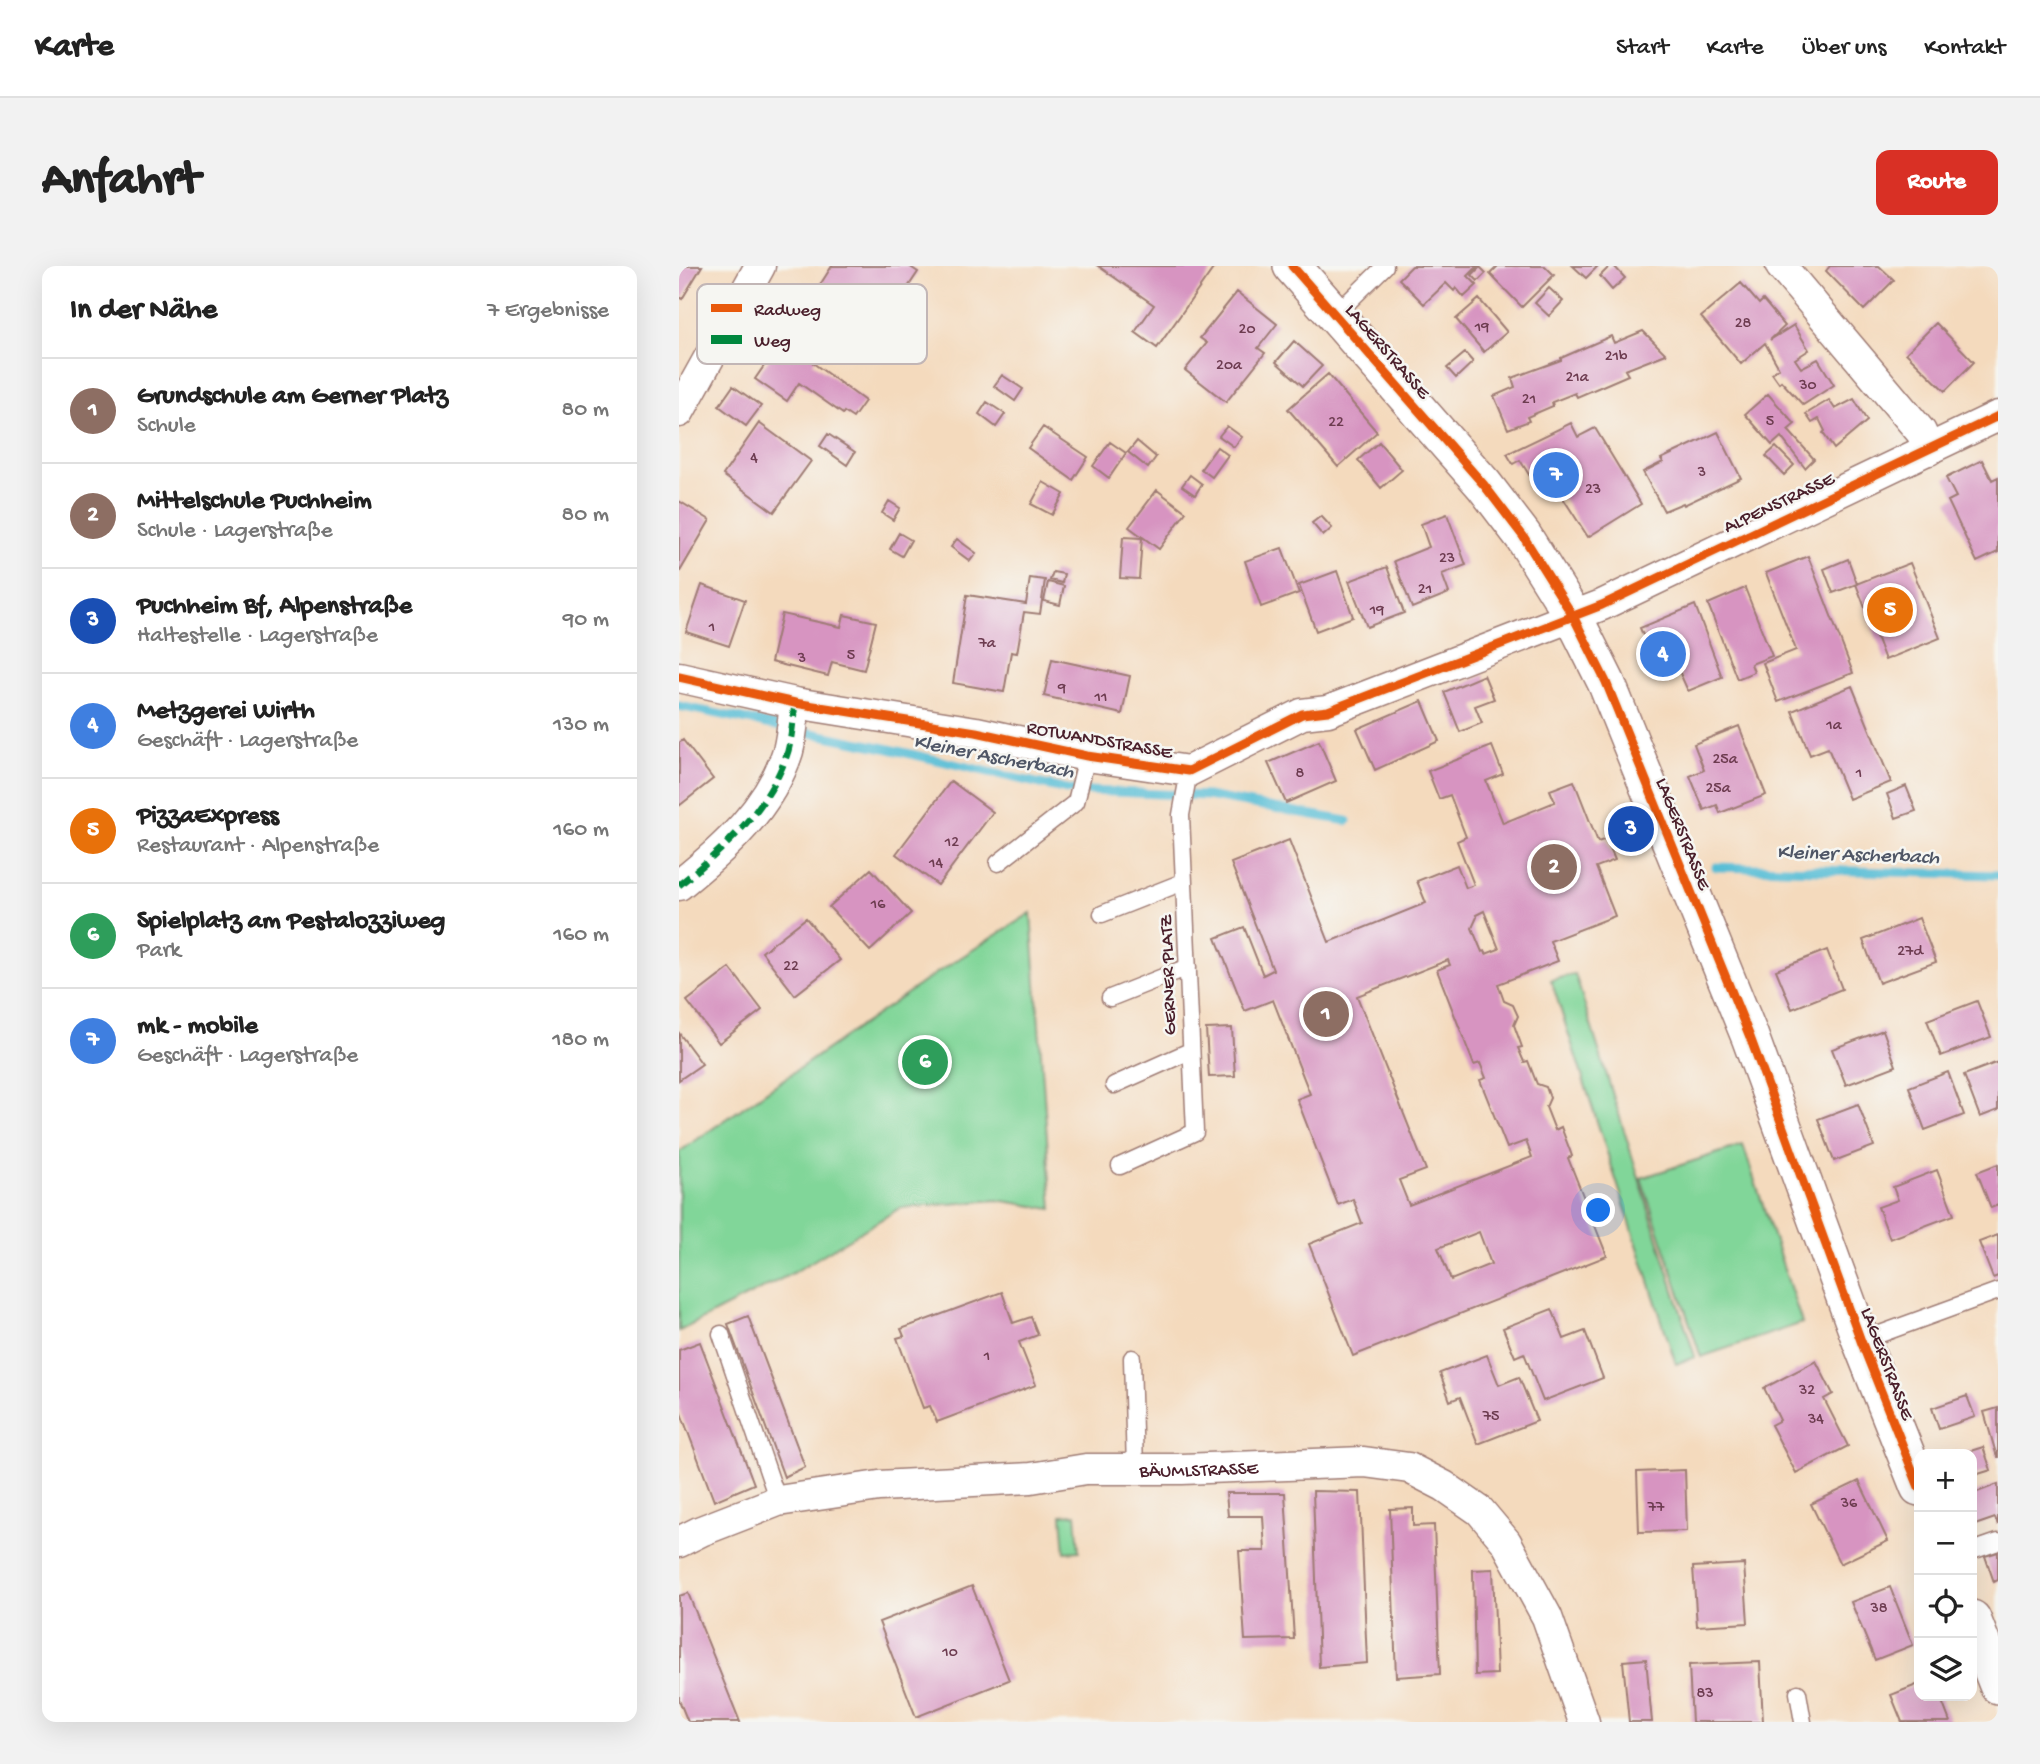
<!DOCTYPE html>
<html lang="de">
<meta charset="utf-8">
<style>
:root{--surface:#fff;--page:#f2f2f2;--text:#222;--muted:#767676;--line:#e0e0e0;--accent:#d93025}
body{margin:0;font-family:"Gochi Hand",sans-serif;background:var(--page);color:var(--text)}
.controls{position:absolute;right:21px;bottom:21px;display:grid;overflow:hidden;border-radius:14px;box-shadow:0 7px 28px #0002}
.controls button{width:63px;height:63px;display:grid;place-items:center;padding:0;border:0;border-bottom:2px solid var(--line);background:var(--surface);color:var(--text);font:35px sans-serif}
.you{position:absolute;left:920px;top:945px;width:24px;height:24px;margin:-18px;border:5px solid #fff;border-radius:50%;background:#1a73e8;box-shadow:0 0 0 10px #1a73e833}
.badge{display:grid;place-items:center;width:46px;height:46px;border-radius:50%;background:var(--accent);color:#fff;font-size:23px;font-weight:700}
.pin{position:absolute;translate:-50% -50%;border:4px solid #fff;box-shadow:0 2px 7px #0006}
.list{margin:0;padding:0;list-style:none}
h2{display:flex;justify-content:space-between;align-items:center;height:91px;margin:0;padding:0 28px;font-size:30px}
h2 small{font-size:23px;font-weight:400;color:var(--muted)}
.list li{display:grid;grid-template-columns:46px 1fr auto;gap:21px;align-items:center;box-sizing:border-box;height:105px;padding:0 28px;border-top:2px solid var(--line)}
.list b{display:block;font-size:26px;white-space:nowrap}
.list p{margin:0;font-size:23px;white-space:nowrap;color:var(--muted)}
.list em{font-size:23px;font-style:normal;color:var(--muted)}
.icon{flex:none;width:38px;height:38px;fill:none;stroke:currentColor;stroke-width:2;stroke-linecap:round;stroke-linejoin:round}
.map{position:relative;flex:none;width:1319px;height:1456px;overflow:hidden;border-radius:14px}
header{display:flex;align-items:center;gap:42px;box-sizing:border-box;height:98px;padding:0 35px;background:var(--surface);border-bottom:2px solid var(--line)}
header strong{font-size:33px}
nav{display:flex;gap:38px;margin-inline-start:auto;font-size:24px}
.intro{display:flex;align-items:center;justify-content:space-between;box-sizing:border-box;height:168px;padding:0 42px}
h1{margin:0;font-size:49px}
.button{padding:18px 32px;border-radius:14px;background:var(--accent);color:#fff;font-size:24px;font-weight:700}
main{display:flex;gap:42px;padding:0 42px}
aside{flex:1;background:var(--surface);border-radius:14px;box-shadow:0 7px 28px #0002}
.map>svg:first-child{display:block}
</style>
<header>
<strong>Karte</strong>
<nav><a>Start</a><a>Karte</a><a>Über uns</a><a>Kontakt</a></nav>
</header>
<div class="intro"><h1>Anfahrt</h1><a class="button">Route</a></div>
<main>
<aside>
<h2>In der Nähe<small>7 Ergebnisse</small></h2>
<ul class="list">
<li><span class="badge" style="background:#8d6e63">1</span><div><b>Grundschule am Gerner Platz</b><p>Schule</p></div><em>80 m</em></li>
<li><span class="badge" style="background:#8d6e63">2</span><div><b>Mittelschule Puchheim</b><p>Schule · Lagerstraße</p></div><em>80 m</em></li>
<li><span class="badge" style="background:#1a4fb4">3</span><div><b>Puchheim Bf, Alpenstraße</b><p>Haltestelle · Lagerstraße</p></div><em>90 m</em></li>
<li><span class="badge" style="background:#3f7fe0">4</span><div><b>Metzgerei Wirth</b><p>Geschäft · Lagerstraße</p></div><em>130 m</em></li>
<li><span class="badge" style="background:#e8710a">5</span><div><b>PizzaExpress</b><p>Restaurant · Alpenstraße</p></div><em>160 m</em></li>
<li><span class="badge" style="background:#2e9e5b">6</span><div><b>Spielplatz am Pestalozziweg</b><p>Park</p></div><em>160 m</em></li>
<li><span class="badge" style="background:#3f7fe0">7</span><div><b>mk - mobile</b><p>Geschäft · Lagerstraße</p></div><em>180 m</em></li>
</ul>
</aside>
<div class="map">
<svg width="1319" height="1456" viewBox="0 0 1319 1456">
<rect width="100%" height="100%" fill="#f6f6f2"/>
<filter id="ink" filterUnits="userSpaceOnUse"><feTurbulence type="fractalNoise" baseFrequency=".0143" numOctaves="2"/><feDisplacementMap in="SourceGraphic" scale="14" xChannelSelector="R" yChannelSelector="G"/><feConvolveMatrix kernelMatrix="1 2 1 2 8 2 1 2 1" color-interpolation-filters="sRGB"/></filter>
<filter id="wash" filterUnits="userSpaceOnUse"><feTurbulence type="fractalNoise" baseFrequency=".00686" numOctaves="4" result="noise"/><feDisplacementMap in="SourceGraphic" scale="28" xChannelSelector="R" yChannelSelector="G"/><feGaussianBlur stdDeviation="1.57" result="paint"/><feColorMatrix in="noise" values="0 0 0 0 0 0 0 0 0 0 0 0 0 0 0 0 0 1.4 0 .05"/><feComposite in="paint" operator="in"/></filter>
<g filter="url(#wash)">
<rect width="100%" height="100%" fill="#f4dabd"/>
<!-- green -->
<path fill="#81d699" stroke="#667a62" stroke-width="2" d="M 352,647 L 373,943 L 318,934 L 221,942 L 114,1007 L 0,1065 L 0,886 L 259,706 Z
M 896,708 L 1016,1091 L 997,1098 L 872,714 Z
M 1064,879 L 1123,1057 L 1022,1091 L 962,912 Z
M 397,1248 L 400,1285 L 386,1286 L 383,1249 Z"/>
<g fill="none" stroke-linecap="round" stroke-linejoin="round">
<!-- stream -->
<path stroke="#57bdd5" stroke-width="9" d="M 0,440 L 206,482 L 388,524 L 528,530 L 668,555
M 1037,601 L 1319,609"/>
</g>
<g id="blocks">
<!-- building -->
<path fill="#d794c1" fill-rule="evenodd" d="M 0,0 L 23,0 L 3,33 L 0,31 Z
M 153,0 L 230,0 L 239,6 L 194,74 L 132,33 Z
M 419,0 L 536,0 L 478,82 L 456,66 L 475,39 Z
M 733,0 L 799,0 L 789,10 L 798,19 L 785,31 L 777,22 L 775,25 L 767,17 L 745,38 L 720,13 Z
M 819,0 L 866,0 L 875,9 L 843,41 L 811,8 Z
M 894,0 L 919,0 L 907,12 Z
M 931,0 L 935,0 L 946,12 L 933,24 L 921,10 Z
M 1151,0 L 1200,0 L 1215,14 L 1185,44 L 1147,5 Z
M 801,1 L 807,7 L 799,15 L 793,9 Z
M 1062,17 L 1080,38 L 1084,34 L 1106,60 L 1091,74 L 1115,59 L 1130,84 L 1116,93 L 1122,102 L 1139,93 L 1155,119 L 1124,139 L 1102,115 L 1100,117 L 1093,107 L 1100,102 L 1086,77 L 1062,98 L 1022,51 Z
M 870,22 L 884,35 L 870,50 L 856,37 Z
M 558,26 L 598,58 L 579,82 L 586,87 L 547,136 L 506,104 L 528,77 L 521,72 Z
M 800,33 L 828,66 L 805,86 L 777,53 Z
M 108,49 L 148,77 L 134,97 L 186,135 L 174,152 L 165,146 L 164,148 L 120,117 L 108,135 L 76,113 L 105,71 L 97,66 Z
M 1257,57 L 1295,96 L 1266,125 L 1227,87 Z
M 964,65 L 987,88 L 946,104 L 949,109 L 898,131 L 896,127 L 873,136 L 874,140 L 848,151 L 850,155 L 829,163 L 815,130 L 836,121 L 833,112 L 882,94 L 882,92 L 932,70 L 935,77 Z
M 615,75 L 643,100 L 624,120 L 597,96 Z
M 786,87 L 794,96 L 777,112 L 768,102 Z
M 649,108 L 698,166 L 659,201 L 609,143 Z
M 323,109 L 344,123 L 336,135 L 315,120 Z
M 54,120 L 82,140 L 67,160 L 40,140 Z
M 1089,128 L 1116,158 L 1109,164 L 1135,193 L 1126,202 L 1102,171 L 1093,179 L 1066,148 Z
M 1175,133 L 1188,155 L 1155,183 L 1144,167 L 1146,165 L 1140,153 L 1133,157 L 1127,148 L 1150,134 L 1156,143 Z
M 308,136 L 326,148 L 317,161 L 300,148 Z
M 80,157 L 132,195 L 95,246 L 44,209 Z
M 892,157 L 899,171 L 916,162 L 962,238 L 909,271 L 866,204 L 852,212 L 841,194 L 834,198 L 828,188 Z
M 548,160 L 563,171 L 555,181 L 540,170 Z
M 364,161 L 409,191 L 394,214 L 349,182 Z
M 1039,166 L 1062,212 L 1005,239 L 1004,237 L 985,245 L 964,206 L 984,196 L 982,193 Z
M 149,168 L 176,186 L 168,199 L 141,180 Z
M 458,175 L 477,191 L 469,202 L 449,186 Z
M 431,176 L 447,187 L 430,212 L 414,200 Z
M 700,176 L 723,204 L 702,222 L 679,194 Z
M 538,181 L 549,189 L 533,211 L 522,203 Z
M 1097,181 L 1115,199 L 1105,209 L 1087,190 Z
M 1303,194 L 1313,214 L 1319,211 L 1319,286 L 1298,296 L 1269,235 L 1277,231 L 1267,212 Z
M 511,209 L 523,218 L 516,229 L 503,220 Z
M 364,216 L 385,228 L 373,249 L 352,238 Z
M 478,224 L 507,246 L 480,283 L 450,261 Z
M 0,235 L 31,254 L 0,307 Z
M 210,235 L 221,242 L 214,254 L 203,247 Z
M 768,248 L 787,299 L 763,308 L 770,327 L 733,342 L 715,295 L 750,281 L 742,258 Z
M 642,250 L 653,262 L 644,270 L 633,257 Z
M 220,267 L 232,274 L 223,290 L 211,283 Z
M 444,271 L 463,272 L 460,313 L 441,312 Z
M 278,273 L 297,287 L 291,295 L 272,281 Z
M 603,282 L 620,327 L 582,341 L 566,295 Z
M 1129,290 L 1174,407 L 1099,436 L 1084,397 L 1117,384 L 1087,307 Z
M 1169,293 L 1178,318 L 1154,327 L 1145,303 Z
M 1231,297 L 1261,372 L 1206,394 L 1177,318 Z
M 708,301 L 725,347 L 688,361 L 670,315 Z
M 658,305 L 674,351 L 637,365 L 620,319 Z
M 374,306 L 385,308 L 383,317 L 371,314 Z
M 351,312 L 366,314 L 361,348 L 345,346 L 338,387 L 332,386 L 325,426 L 274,417 L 288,329 L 347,338 Z
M 369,316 L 385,320 L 381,339 L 365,335 Z
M 23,319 L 66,334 L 50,380 L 7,366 Z
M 1066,322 L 1093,390 L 1072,398 L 1075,406 L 1058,413 L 1029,338 Z
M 1016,339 L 1043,411 L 1009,425 L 1000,405 L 982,413 L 961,362 Z
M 103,348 L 162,361 L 165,349 L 197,356 L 185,404 L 153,396 L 149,410 L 92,396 Z
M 373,393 L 451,410 L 443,448 L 365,430 Z
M 805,409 L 815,433 L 796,440 L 803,457 L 781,466 L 765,426 Z
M 1173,420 L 1212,516 L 1170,533 L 1149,482 L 1131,489 L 1113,445 Z
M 743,435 L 760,475 L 696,504 L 678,463 Z
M 1060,460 L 1087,529 L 1041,547 L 1038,539 L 1025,544 L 1011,510 L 1025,504 L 1015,478 Z
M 4,474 L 34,513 L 0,540 L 0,477 Z
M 640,475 L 657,515 L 607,537 L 589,497 Z
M 813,480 L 824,508 L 807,515 L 824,557 L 876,536 L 871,524 L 895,515 L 919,576 L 927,573 L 936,594 L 917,601 L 936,650 L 871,675 L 879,695 L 819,718 L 825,735 L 834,739 L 839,750 L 835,759 L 843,781 L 839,782 L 845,796 L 849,795 L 858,818 L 867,821 L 871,832 L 867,841 L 876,864 L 882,861 L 893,890 L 889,892 L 928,990 L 674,1090 L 630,978 L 683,957 L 674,933 L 659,939 L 618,833 L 631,828 L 594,734 L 566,745 L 537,672 L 565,661 L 584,709 L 594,704 L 552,597 L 610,574 L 650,676 L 747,637 L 738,615 L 778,599 L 787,622 L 795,619 L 778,575 L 787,571 L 771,529 L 760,533 L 749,505 ZM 805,645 L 820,683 L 807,688 L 806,685 L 803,686 L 793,662 L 798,651 L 797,649 ZM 769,694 L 771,699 L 758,704 L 795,799 L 801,797 L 807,812 L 801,814 L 828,882 L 847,875 L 853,891 L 730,939 L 720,914 L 747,904 L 678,730 ZM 800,966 L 812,998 L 772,1014 L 759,982 Z
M 272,515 L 314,546 L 259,619 L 217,588 Z
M 1227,520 L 1237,545 L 1217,552 L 1208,528 Z
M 192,603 L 232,647 L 191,685 L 150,641 Z
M 127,652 L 161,694 L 116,729 L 83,686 Z
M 1240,652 L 1257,696 L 1200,717 L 1184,674 Z
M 1148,684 L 1163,723 L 1113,743 L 1097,704 Z
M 51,702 L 83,744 L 40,777 L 8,735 Z
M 1298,735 L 1312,771 L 1262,790 L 1248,754 Z
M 553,762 L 556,810 L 530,811 L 527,763 Z
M 1204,764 L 1217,800 L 1167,819 L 1153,783 Z
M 0,767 L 23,798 L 0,814 Z
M 1319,796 L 1319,844 L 1301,851 L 1285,809 Z
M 1269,806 L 1285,849 L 1246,864 L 1230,821 Z
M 1179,838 L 1195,880 L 1155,895 L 1139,853 Z
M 1319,898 L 1319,939 L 1312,942 L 1298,906 Z
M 1258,904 L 1275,949 L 1211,973 L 1199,941 L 1219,934 L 1214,921 Z
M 1319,969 L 1319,1010 L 1314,1012 L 1300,976 Z
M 323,1026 L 334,1057 L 352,1051 L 359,1069 L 340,1076 L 357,1119 L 258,1156 L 251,1140 L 244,1142 L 218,1072 L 225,1070 L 222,1063 Z
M 873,1043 L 885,1073 L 906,1065 L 924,1112 L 864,1135 L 845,1087 L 836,1091 L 824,1062 Z
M 69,1050 L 126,1201 L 105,1211 L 49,1058 Z
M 21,1076 L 75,1218 L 35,1235 L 0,1142 L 0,1084 Z
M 808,1089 L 820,1119 L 840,1111 L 858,1155 L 799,1178 L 781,1131 L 771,1135 L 761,1107 Z
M 1137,1095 L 1154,1128 L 1145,1133 L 1169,1180 L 1117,1207 L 1092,1159 L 1101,1154 L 1085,1122 Z
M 1288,1130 L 1296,1151 L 1260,1163 L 1253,1142 Z
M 1319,1142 L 1319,1191 L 1318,1191 L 1305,1146 Z
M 1304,1181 L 1312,1204 L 1293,1210 L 1293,1188 L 1282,1188 Z
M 1006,1204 L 1008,1265 L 960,1266 L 958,1206 Z
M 1180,1215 L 1209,1275 L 1161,1298 L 1132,1238 Z
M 1319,1218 L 1319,1259 L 1316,1252 L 1293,1260 L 1293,1228 Z
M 634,1225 L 681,1226 L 688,1397 L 640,1401 Z
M 547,1227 L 606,1227 L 615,1373 L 566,1374 L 560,1285 L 586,1285 L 584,1250 L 549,1250 Z
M 734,1242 L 734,1260 L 755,1259 L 761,1408 L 717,1411 L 711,1243 Z
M 1319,1286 L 1319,1314 L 1315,1316 L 1306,1290 Z
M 1065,1298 L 1069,1357 L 1018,1360 L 1014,1301 Z
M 814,1303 L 818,1408 L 796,1409 L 794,1304 Z
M 293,1320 L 330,1414 L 237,1451 L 200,1356 Z
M 1211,1321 L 1234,1379 L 1196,1394 L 1172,1336 Z
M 9,1327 L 61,1456 L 9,1456 L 0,1434 L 0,1330 Z
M 967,1393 L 973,1456 L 950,1456 L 944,1395 Z
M 1081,1396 L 1084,1456 L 1013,1456 L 1010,1399 Z
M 1240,1418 L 1240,1430 L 1261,1430 L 1271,1456 L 1223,1456 L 1212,1429 Z"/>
</g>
</g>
<g filter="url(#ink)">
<use href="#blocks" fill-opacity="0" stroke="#9f7c74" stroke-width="2"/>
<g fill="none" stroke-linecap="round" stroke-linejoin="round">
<defs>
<path id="service" d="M 656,49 L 706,0
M 319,597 L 397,536 L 408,490
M 423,648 L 504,616
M 431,732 L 509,701
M 435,819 L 511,785
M 441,900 L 516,866 L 502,549 L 510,505
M 42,1068 L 99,1235
M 1182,1075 L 1319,1025
M 453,1092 L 456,1204
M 1293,1285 L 1319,1276
M 1119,1427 L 1124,1456"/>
<g id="minor">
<path d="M 1102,0 L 1242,166 L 1250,184"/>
<path d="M 0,146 L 81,0"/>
<path d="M 0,411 L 116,437 L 297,466 L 408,490 L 510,505 L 623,448 L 649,445 L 923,339 L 1319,150"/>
<path d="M 0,619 C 45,583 91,542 109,485 C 113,470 114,453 116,437"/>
<path id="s1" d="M 0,1276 L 22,1265 L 99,1235 L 200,1220 L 352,1212 L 407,1203 L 503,1203 L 685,1196 L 730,1202 L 765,1220 L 801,1245 L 827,1276 L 868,1351 L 905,1456"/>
</g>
<path id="tertiary" d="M 613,0 L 805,219 L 844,270 L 894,350 L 927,416 L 1071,771 L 1182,1075 L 1240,1221
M 1293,1353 L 1319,1419"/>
</defs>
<!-- service casing -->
<use href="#service" stroke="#9f7c74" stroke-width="19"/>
<!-- minor casing -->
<use href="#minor" stroke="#9f7c74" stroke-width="33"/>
<!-- tertiary casing -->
<use href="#tertiary" stroke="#9f7c74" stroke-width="40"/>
<!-- service -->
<use href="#service" stroke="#fff" stroke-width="16"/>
<!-- minor -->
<use href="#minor" stroke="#fff" stroke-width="30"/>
<!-- tertiary -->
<use href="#tertiary" stroke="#fff" stroke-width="37"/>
<!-- quiet -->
<path stroke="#00873e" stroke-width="7" stroke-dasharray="14 7" stroke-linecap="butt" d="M 0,619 C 45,583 91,542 109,485 C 113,470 114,453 116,437"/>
<defs>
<path id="cycleway" d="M 613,0 L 805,219 L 844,270 L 894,350 L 927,416 L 1071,771 L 1182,1075 L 1240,1221
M 0,411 L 116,437 L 297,466 L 408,490 L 510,505 L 623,448 L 649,445 L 923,339 L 1319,150"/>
</defs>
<!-- cycleway casing -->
<use href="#cycleway" stroke="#f6f6f2" stroke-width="13"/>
<!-- cycleway -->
<use href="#cycleway" stroke="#e8590c" stroke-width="9"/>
</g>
</g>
<g text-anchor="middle" stroke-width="5" stroke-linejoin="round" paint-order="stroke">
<!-- number labels -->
<g font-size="16" fill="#6d3c50">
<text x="1064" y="61">28</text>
<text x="803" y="65">19</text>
<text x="568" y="67">20</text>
<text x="937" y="94">21b</text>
<text x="550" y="103">20a</text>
<text x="898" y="115">21a</text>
<text x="1129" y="123">30</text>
<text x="850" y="137">21</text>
<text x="1091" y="159">5</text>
<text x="657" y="160">22</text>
<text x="75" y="196">4</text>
<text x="1023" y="210">3</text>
<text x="914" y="227">23</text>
<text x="768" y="296">23</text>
<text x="746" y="327">21</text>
<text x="698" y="348">19</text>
<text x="33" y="365">1</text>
<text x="308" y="381">7a</text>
<text x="172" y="393">5</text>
<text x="123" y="396">3</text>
<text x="383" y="426">9</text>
<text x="422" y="435">11</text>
<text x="1155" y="463">1a</text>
<text x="1046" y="497">25a</text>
<text x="621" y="511">8</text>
<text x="1180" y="511">1</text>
<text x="1039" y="526">25a</text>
<text x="273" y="580">12</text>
<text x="257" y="601">14</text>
<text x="199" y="642">16</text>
<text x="1231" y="689">27d</text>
<text x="112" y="704">22</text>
<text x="308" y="1094">1</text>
<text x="1128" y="1128">32</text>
<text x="812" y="1154">75</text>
<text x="1137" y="1157">34</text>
<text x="1170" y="1241">36</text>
<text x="977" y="1245">77</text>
<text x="1200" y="1346">38</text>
<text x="271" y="1390">10</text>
<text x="1026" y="1431">83</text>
</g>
<!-- street labels -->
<g font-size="19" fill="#4a1f2b" stroke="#f6f6f2">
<text transform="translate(710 84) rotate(49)" y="7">LAGERSTRASSE</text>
<text transform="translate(1099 235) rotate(-25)" y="7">ALPENSTRASSE</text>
<text transform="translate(421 472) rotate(10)" y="7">ROTWANDSTRASSE</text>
<text transform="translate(1006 567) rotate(68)" y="7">LAGERSTRASSE</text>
<text transform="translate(487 709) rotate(-92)" y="7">GERNER PLATZ</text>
<text transform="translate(1210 1097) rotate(69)" y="7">LAGERSTRASSE</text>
<text dy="7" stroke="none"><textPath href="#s1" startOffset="530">BÄUMLSTRASSE</textPath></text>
</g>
<!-- water labels -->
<g font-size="21" font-style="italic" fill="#4f5666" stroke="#f6f6f2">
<text transform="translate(315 489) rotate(11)" y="7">Kleiner Ascherbach</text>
<text transform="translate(1179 587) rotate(2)" y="7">Kleiner Ascherbach</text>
</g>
</g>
<!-- legend -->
<rect x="18" y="18" width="230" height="80" rx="10" fill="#f6f6f2" stroke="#c2b6b6" stroke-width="2"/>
<rect x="32" y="38" width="31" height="8" fill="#e8590c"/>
<rect x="32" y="69" width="31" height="9" fill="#00873e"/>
<g font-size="19" fill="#4a1f2b">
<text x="75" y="49">Radweg</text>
<text x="75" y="80">Weg</text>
</g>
</svg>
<div class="controls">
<button>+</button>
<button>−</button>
<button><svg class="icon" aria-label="locate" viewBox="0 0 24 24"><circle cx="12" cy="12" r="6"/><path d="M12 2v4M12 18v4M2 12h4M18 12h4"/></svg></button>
<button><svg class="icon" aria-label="layers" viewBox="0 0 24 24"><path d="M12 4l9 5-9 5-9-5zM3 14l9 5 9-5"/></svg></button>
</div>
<div class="you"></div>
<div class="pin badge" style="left:647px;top:748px;background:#8d6e63">1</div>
<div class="pin badge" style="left:875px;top:601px;background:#8d6e63">2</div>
<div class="pin badge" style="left:952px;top:563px;background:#1a4fb4">3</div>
<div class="pin badge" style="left:984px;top:388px;background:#3f7fe0">4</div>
<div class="pin badge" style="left:1211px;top:344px;background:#e8710a">5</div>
<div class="pin badge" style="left:246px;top:796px;background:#2e9e5b">6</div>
<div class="pin badge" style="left:877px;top:209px;background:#3f7fe0">7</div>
</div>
</main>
